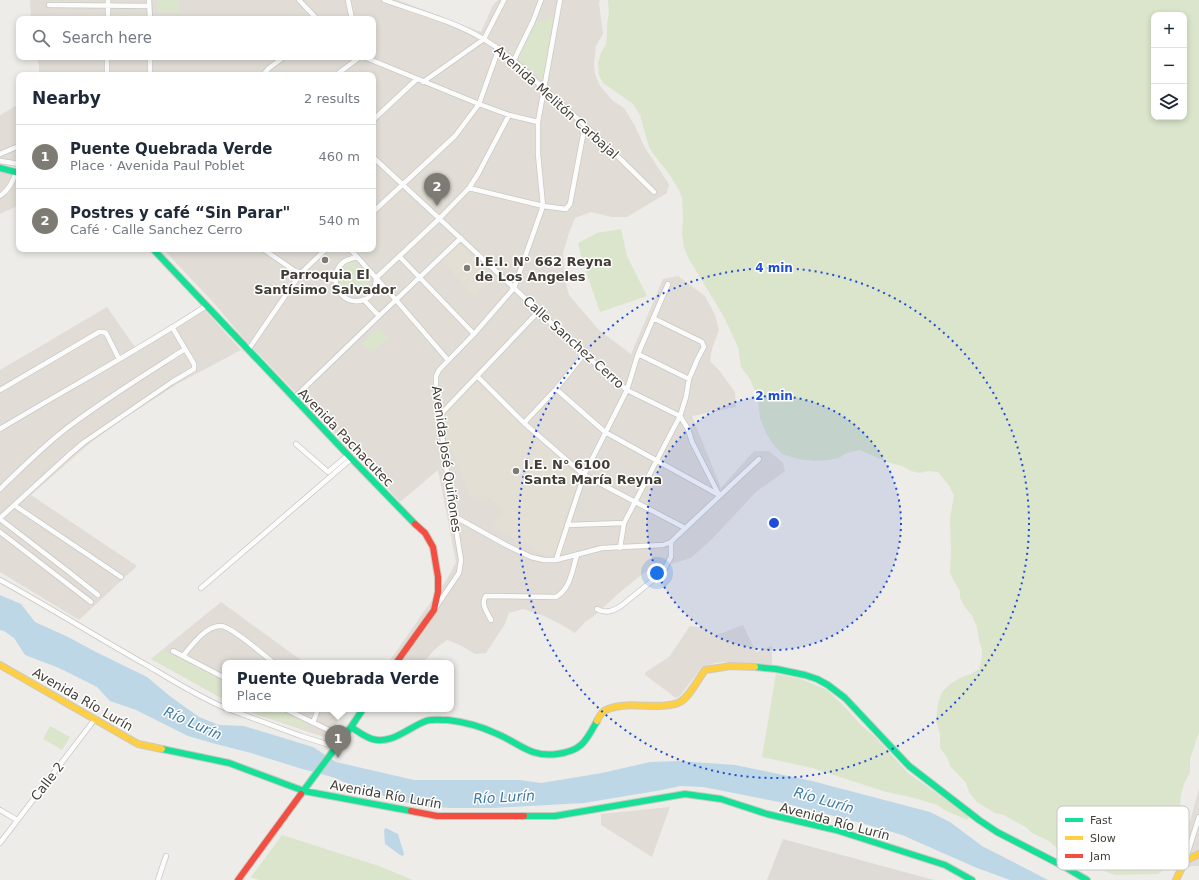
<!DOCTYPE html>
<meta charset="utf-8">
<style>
:root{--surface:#fff;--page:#f2f2f3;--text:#1f2937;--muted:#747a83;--line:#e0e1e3;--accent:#7e7a74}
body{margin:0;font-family:"DejaVu Sans",sans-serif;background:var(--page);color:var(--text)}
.controls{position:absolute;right:12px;top:12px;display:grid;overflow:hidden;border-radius:8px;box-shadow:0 2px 6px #0003}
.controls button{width:36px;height:36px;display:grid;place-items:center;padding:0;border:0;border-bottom:1px solid var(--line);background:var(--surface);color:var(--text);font:20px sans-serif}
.you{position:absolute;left:657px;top:573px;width:14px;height:14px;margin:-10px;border:3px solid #fff;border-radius:50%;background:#1a73e8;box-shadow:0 0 0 6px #1a73e833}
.badge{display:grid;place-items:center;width:26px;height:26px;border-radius:50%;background:var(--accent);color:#fff;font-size:13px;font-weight:700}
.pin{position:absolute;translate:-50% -33px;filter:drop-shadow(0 1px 2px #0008)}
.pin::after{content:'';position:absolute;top:21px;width:14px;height:12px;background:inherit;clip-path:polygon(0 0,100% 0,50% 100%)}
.popup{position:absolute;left:222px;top:660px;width:232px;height:52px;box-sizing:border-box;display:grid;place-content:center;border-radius:8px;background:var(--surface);filter:drop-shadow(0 1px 3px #0005);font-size:13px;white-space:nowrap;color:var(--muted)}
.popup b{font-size:15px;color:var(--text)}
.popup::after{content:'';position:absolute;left:50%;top:100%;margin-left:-8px;border:8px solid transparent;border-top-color:var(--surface)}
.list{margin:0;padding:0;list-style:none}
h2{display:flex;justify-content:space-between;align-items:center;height:52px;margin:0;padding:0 16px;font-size:17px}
h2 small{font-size:13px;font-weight:400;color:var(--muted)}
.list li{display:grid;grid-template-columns:26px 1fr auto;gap:12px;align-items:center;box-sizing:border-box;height:64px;padding:0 16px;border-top:1px solid var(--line)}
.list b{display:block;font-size:15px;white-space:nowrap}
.list p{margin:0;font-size:13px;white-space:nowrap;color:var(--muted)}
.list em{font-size:13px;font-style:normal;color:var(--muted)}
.icon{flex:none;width:22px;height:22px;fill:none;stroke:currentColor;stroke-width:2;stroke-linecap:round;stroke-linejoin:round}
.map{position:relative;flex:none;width:1199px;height:880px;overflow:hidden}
.search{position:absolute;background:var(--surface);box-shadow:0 2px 6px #0003;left:16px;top:16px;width:360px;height:44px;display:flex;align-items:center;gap:10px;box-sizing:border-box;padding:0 14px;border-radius:8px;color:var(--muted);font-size:15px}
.panel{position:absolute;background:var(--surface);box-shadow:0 2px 6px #0003;left:16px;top:72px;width:360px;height:180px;border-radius:8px}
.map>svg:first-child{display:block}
</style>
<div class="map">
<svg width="1199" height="880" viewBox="0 0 1199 880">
<rect width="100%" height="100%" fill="#edece8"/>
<!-- residential -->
<path fill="#e1ddd6" d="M 30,0 L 398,0 L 481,32 L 493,5 L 498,0 L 600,0 L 599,3 L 603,34 L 596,46 L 594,65 L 595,74 L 600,86 L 612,100 L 624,108 L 634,124 L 645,148 L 669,184 L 667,193 L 627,217 L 612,217 L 591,212 L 575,218 L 569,233 L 563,253 L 565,280 L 569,295 L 599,330 L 631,354 L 663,279 L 678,276 L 705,296 L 715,315 L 719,330 L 712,349 L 710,361 L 719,370 L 735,392 L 736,407 L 692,416 L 721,488 L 754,451 L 769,451 L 783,463 L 785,471 L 756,492 L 712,539 L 691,558 L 645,572 L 619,593 L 593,617 L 585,622 L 575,633 L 560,624 L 544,616 L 523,609 L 509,613 L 505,624 L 486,653 L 475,654 L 460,645 L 447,640 L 434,650 L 423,663 L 388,663 L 447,579 L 456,562 L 438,470 L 400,502 L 380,480 L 246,341 L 213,302 L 163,249 L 373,249 L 373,75 L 39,75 L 39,66 L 37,57 L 373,57 L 373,19 L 31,19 Z
M 19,104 L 19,167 L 0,164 L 0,115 Z
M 0,171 L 19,178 L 19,205 L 0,214 Z
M 201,306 L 241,350 L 179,383 L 126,417 L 90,443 L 31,495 L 137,566 L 79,620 L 0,572 L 0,370 L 107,307 L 135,347 Z
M 221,602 L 305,663 L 225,663 L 225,700 L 151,659 Z
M 743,625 L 756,652 L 772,646 L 772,664 L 758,665 L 724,662 L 715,663 L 701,668 L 680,696 L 676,698 L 645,675 L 645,673 L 647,671 L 669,657 L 690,626 L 706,628 L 709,633 L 715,635 L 722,633 Z
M 245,709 L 338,709 L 341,717 L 329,735 L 326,733 L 324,737 L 258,715 Z
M 1199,789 L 1199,866 L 1192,866 L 1187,868 L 1176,870 Z
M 670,807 L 652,857 L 601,825 L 601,814 Z"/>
<!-- industrial -->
<path fill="#dedbd6" d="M 783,839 L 934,880 L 767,880 Z"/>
<!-- education -->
<path fill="#e3dfd4" d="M 458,243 L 493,276 L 475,296 L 441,260 Z
M 476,383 L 478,383 L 480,392 L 485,390 L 525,426 L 566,467 L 580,476 L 565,517 L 556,549 L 552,556 L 538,552 L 529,545 L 506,534 L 494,527 L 497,519 L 504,512 L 490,498 L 474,501 L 472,499 L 465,484 L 454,454 L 448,447 L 444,417 Z"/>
<!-- green -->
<path fill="#dbe5cb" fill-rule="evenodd" d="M 157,0 L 180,0 L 180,13 L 157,12 Z
M 608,0 L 1199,0 L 1199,732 L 1190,759 L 1190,772 L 1184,784 L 1181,794 L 1180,805 L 1176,816 L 1164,869 L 1158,874 L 1115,875 L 1068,858 L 1049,841 L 1032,833 L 1027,828 L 1004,815 L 995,813 L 977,802 L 969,792 L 966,783 L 950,766 L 947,757 L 940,748 L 940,734 L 936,720 L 938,703 L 942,692 L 950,684 L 960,678 L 971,674 L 979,669 L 982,657 L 982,650 L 979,640 L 977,627 L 972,616 L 965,607 L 960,598 L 960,591 L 954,581 L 950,573 L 951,552 L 950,518 L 954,496 L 950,487 L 938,472 L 928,471 L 919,473 L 911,471 L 902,466 L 887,462 L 860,450 L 850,452 L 845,454 L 839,458 L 828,460 L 815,461 L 798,459 L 782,454 L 772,443 L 765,431 L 760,418 L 758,399 L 750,379 L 741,367 L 738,347 L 724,317 L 689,259 L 684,248 L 682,233 L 683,219 L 682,198 L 679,190 L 669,174 L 655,156 L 649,147 L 640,115 L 633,104 L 603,83 L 599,75 L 598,63 L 601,53 L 606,44 L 607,35 L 607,25 L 609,13 ZM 1154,15 L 1184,15 L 1184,117 L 1154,117 Z
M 553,16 L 544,79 L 542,79 L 517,58 L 537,20 L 543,21 Z
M 621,229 L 627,256 L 647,296 L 600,312 L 583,263 L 578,243 L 597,233 Z
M 348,262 L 354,262 L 370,278 C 370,287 365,292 357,295 L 344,292 C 337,279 335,271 348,262 Z
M 379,327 L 388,337 L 371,353 L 362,343 Z
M 162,650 L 225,680 L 225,700 L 152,659 Z
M 776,674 L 801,679 L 827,690 L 844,706 L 860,724 L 875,737 L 908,773 L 969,816 L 967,820 L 945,810 L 937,805 L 918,799 L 883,791 L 812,768 L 762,757 Z
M 245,709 L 279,709 L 308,724 L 306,729 L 258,715 Z
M 50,726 L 70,737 L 62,750 L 43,739 Z
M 282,835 L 379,866 L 413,880 L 259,880 L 251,877 Z"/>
<!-- water -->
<path fill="#bdd7e7" d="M 0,595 L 21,604 L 35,622 L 68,637 L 94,651 L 147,677 L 171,697 L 199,717 L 219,725 L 244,726 L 313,747 L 336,762 L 414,780 L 520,780 L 541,783 L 602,773 L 650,762 L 679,761 L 735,765 L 812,781 L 930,812 L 950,822 L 982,846 L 1048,880 L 1010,880 L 977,868 L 902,835 L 861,823 L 779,802 L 703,787 L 680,786 L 662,790 L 584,803 L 492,808 L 451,808 L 419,806 L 363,790 L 332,777 L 299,768 L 251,753 L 212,743 L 188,736 L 136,710 L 110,701 L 97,687 L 59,668 L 25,655 L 14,638 L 4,631 L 0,630 Z
M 386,828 L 398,834 L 404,854 L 403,856 L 400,855 L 385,844 L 384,830 Z"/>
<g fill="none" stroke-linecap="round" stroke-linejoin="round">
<defs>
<path id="street" d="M 149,0 L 150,19
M 299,0 L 317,19
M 348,0 L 352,19
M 384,0 C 418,12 454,21 485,40 C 506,52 522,68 539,84 C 579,119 617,155 654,192
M 49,5 L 149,6
M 108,19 L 108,0
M 150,57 L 150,75
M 364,57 L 479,104 L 509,115 L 538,122
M 514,60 L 533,21 L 541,0
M 107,75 L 107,57
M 263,75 L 269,68 L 284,57
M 336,75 L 360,57
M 423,82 L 484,39 L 504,0
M 373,120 L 417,79
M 0,154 L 19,146
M 373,157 L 514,288 L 584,354 L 627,390 L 680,416 L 688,429 L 692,442 L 719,495
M 0,161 L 19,164
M 469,188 L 543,206 L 566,209 L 570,204 L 585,125
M 0,196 C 9,190 13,182 16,172
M 373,212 L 455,136 L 479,104 L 499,48
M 263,249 L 295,271 L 301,273 L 335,280
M 350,249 L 396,300 L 448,360
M 399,256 L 474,334
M 357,257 C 353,258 349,259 345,261 C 325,274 339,308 363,300 C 367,299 370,297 372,293 C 375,289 376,284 376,278 L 439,219 L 469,188 L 478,174 L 509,115
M 364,300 L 379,316
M 248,350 L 301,273 L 326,249
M 638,354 L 689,379
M 477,376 L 524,423 L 584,475 L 685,528
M 556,389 L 605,432 L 719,495
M 0,390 L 99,332 L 103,332 L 106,333 L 119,359
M 294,398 L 379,316 L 461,238
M 440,415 L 539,311
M 524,423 L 556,389 L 584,354
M 0,429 C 68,388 139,350 206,306
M 296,444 L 328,472 L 348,455
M 0,489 C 23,467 45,444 71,425 C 107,398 146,374 185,349
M 14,505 L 121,577
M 454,516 L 506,545 L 531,557 L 544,560 L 556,560 L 602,548 L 663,545 L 671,542 L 677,536 L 759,459
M 0,518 L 69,455 L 83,443 L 172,382 L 194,369 L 194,364 L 172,327
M 0,519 L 69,572 L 98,595
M 567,525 L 624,523
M 0,532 L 91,602
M 620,548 L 624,523 L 680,416 L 686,397 L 689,379 L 698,358 L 704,347 L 702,342 L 653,318
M 556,560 L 584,475 L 627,390 L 638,354 L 668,284
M 0,580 C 51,608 100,639 150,667 C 175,682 199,697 225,708
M 201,588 L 351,459
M 436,607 L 459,573 L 461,560 L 447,473 L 436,388 L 436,376 L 439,370 L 474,334 L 514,288 L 543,206 L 538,154 L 538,122 L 560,0
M 597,609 C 606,614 613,611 621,606 L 663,572 L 671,557 L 671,542
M 491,620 C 487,612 480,603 486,596 L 556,597 C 571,588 572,570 577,555
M 173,651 L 225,678
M 183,656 C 192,645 205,626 221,626 C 231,626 265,656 274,663
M 228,709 L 301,736 L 336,747
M 285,709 L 343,737
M 313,723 L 318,709
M 0,810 L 17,820
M 0,843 L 95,719
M 1185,861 L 1199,817
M 158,880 L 166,856"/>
<path id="fast" d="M 0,168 L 19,173
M 153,249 L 348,455 L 415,524
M 755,667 L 776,669 L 805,675 L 817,679 L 828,685 L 845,698 L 909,766 L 979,820 L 997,832 L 1063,866 L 1087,880
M 351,727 L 363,709
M 162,749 L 229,763 L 304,791 L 411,811
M 301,794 L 351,727 C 357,731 365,737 372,739 C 392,745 409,727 426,721 C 433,719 441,720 448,720 C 464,722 480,726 495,733 C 518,742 530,758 557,754 C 582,751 586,741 597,721
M 524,816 L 555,816 L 685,794 L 721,799 L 767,814 L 836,830 L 945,865 L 972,880"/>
<path id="slow" d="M 0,665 L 138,744 L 162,749
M 597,721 C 599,717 601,713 604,711 C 624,699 657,711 678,703 C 688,700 698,679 705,670 L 731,666 L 755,667
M 1176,880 L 1185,861 L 1199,854"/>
<path id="jam" d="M 396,663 L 434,610 L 438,592 L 438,577 L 433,547 L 425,533 L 415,524
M 411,811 L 437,816 L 524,816
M 238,880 L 301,794"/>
</defs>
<!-- street casing -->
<use href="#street" stroke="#c9c8c4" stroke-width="6"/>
<!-- fast casing -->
<use href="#fast" stroke="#ccc9c0" stroke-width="8"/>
<!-- slow casing -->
<use href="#slow" stroke="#ccc9c0" stroke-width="8"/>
<!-- jam casing -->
<use href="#jam" stroke="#ccc9c0" stroke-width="8"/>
<!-- street -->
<use href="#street" stroke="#fcfcfc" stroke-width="4.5"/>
<!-- fast -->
<use href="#fast" stroke="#16e098" stroke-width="6"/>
<!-- slow -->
<use href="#slow" stroke="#ffcf43" stroke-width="6"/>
<!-- jam -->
<use href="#jam" stroke="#f24e42" stroke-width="6"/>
</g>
<!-- distance rings -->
<circle cx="774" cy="523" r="127" fill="#1d4ed8" fill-opacity=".12"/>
<g fill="none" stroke="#1d4ed8" stroke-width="2" stroke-dasharray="2 4">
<circle cx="774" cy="523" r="127"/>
<circle cx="774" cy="523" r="255"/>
</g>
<!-- markers -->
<g fill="#7e7a74" stroke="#fff" stroke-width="1.5">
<circle cx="325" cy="260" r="4"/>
<circle cx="467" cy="268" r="4"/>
<circle cx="516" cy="471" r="4"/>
</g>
<g text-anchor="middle" stroke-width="3" stroke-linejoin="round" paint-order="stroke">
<!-- street labels -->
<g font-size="13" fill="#423d36" stroke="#fff">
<text transform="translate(557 102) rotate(42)" y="5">Avenida Melitón Carbajal</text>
<text transform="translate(574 342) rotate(42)" y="5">Calle Sanchez Cerro</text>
<text transform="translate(346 437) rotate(46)" y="5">Avenida Pachacutec</text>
<text transform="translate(447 459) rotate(82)" y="5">Avenida José Quiñones</text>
<text transform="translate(83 699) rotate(30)" y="5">Avenida Río Lurín</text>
<text transform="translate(47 781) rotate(-52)" y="5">Calle 2</text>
<text transform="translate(386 794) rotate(10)" y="5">Avenida Río Lurín</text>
<text transform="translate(835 821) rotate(15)" y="5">Avenida Río Lurín</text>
</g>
<!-- poi labels -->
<g font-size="13" font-weight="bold" fill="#423d36" stroke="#fff" text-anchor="start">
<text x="475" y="266">I.E.I. N° 662 Reyna<tspan x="475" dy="15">de Los Angeles</tspan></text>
<text x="325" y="279" text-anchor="middle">Parroquia El<tspan x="325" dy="15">Santísimo Salvador</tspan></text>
<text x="524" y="469">I.E. N° 6100<tspan x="524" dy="15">Santa María Reyna</tspan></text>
</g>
<!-- water labels -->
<g font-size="14" font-style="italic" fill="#3c78a0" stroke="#fff">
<text transform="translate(193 723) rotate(24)" y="5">Río Lurín</text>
<text transform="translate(504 797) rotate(-3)" y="5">Río Lurín</text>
<text transform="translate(824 800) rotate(16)" y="5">Río Lurín</text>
</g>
</g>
<!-- legend -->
<rect x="1057" y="806" width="132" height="64" rx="6" fill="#fff" stroke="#c6c5c3" stroke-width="1"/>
<rect x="1065" y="818" width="18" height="4" fill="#16e098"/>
<rect x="1065" y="836" width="18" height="4" fill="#ffcf43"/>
<rect x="1065" y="854" width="18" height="4" fill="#f24e42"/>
<g font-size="11" fill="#423d36">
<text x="1090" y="824">Fast</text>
<text x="1090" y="842">Slow</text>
<text x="1090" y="860">Jam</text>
</g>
<circle cx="774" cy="523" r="6" fill="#1d4ed8" stroke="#fff" stroke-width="2"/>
<g font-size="12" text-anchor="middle" font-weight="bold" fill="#1d4ed8" stroke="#fff" stroke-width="3" stroke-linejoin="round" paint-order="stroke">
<text x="774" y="272">4 min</text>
<text x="774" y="400">2 min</text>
</g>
</svg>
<div class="controls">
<button>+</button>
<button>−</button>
<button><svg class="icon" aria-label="layers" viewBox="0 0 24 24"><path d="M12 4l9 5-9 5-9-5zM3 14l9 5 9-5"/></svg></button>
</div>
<div class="you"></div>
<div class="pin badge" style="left:338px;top:758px">1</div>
<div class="popup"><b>Puente Quebrada Verde</b>Place</div>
<div class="pin badge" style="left:437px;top:206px">2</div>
<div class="search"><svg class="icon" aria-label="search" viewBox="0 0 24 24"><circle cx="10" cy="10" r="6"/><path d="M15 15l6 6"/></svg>Search here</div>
<section class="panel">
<h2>Nearby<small>2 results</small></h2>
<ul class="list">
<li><span class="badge">1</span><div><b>Puente Quebrada Verde</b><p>Place · Avenida Paul Poblet</p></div><em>460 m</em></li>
<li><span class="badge">2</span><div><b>Postres y café “Sin Parar&quot;</b><p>Café · Calle Sanchez Cerro</p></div><em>540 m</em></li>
</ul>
</section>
</div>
